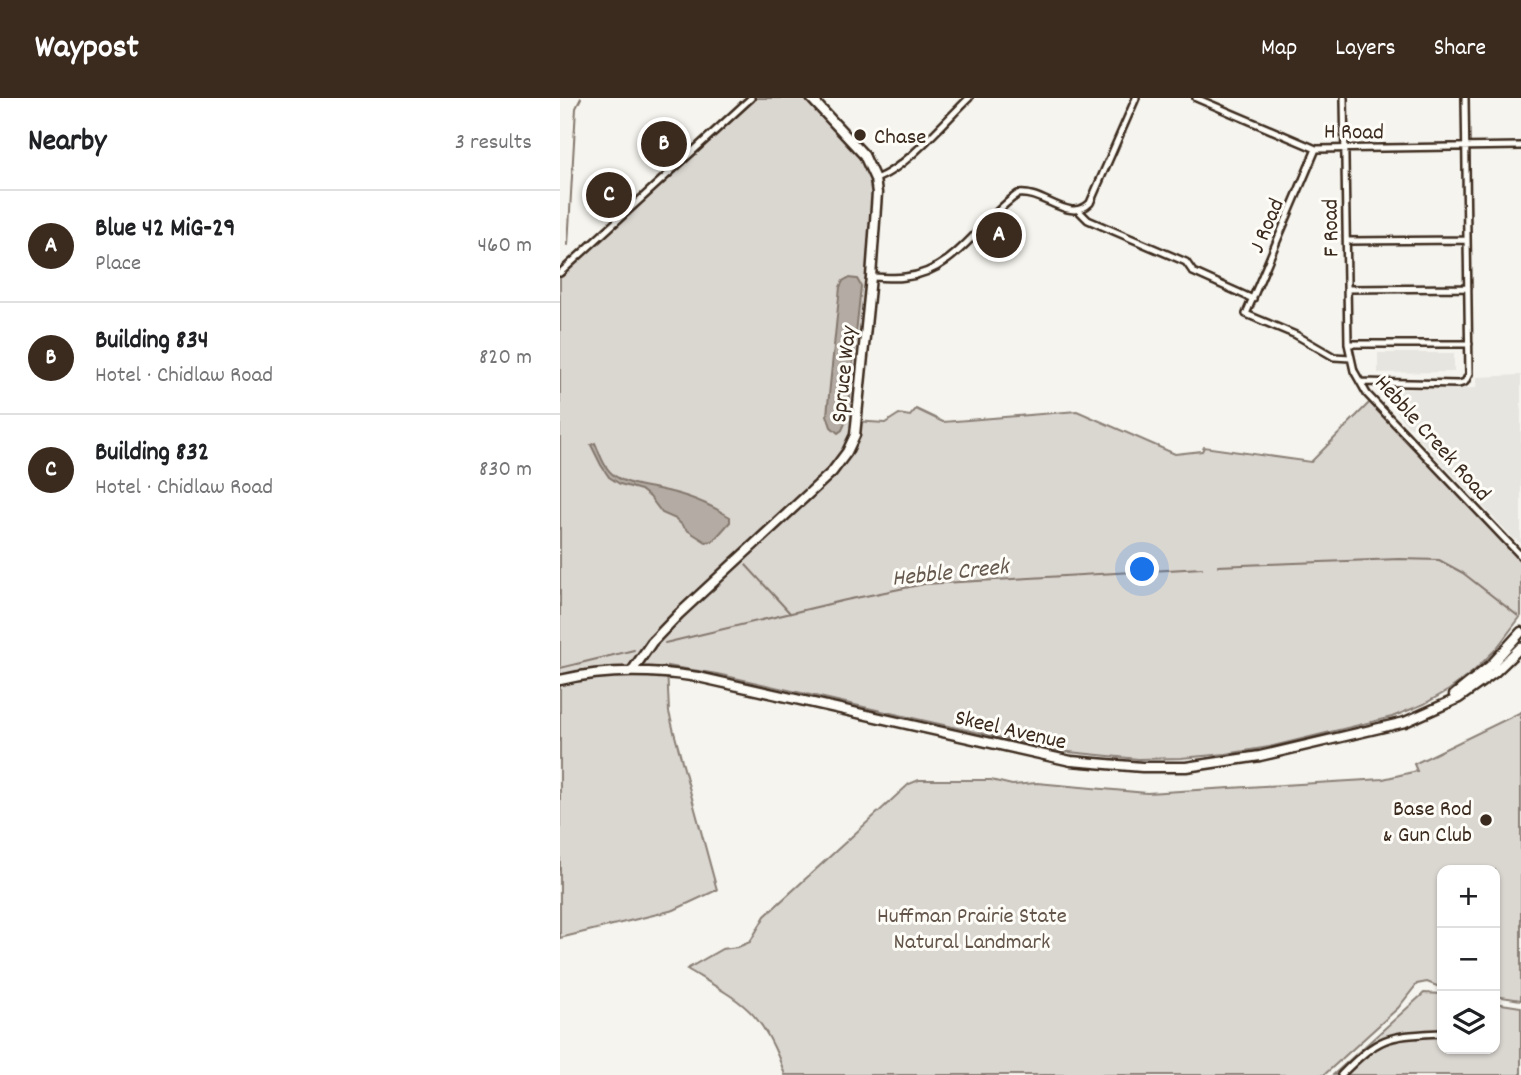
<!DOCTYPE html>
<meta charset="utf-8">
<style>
:root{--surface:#fff;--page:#f6f6f6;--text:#202124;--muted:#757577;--line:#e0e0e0;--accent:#3b2a1e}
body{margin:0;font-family:Dekko,sans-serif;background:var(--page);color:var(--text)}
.controls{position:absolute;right:21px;bottom:21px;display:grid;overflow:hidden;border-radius:14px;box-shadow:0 2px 5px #0004}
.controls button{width:63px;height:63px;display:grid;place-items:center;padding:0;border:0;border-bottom:2px solid var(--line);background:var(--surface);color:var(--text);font:35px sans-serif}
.you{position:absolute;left:583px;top:472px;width:24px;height:24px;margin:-18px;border:5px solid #fff;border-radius:50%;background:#1a73e8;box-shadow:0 0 0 10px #1a73e833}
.badge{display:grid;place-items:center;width:46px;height:46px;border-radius:50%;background:var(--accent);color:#fff;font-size:23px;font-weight:700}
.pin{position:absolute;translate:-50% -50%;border:4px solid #fff;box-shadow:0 2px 7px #0006}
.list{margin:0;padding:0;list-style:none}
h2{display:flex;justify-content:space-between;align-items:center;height:91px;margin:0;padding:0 28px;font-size:30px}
h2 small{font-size:23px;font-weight:400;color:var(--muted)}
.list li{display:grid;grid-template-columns:46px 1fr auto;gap:21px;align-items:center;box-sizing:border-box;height:112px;padding:0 28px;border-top:2px solid var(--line)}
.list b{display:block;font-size:26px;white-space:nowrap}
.list p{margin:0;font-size:23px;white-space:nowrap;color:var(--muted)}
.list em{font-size:23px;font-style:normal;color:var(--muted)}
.icon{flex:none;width:38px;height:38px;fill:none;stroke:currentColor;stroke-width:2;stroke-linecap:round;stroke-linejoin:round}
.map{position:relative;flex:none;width:961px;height:977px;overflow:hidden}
header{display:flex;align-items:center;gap:42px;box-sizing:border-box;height:98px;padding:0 35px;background:var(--accent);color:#fff}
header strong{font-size:33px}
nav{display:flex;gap:38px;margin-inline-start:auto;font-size:24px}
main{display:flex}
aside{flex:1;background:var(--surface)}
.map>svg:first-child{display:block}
</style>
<header>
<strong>Waypost</strong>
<nav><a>Map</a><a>Layers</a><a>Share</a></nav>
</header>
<main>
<aside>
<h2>Nearby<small>3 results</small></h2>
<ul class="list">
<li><span class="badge">A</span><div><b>Blue 42 MiG-29</b><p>Place</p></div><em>460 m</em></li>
<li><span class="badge">B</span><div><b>Building 834</b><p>Hotel · Chidlaw Road</p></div><em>820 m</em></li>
<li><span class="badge">C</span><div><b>Building 832</b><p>Hotel · Chidlaw Road</p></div><em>830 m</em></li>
</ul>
</aside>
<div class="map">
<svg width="961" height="977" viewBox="0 0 961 977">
<rect width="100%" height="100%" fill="#f5f4ee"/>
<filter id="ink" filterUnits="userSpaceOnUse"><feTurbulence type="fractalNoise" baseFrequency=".0143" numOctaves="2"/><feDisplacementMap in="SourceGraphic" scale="14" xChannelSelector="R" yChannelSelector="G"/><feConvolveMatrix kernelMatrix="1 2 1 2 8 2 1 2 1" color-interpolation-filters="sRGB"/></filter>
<g filter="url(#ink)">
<!-- built -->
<path fill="#e7e5df" d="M 818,255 L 894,255 L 894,274 L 818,275 Z
M 961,277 L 961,445 L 954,441 L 856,338 L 860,338 L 860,334 L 854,329 L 848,329 L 841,321 L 836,311 L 835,291 L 916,290 L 917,279 Z"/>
<!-- green -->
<path fill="#dad6d0" stroke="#8a8077" stroke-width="2" d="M 197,0 L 246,0 L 298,54 L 311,81 L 313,91 L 313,116 L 294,323 L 325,325 L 339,316 L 350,318 L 356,311 L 383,324 L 517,313 L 615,356 L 642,353 L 644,349 L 751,364 L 810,304 L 961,463 L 961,518 L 936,551 L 914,573 L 889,592 L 864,606 L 832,619 L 709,649 L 666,656 L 621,660 L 578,661 L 499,653 L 157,576 L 107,568 L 109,614 L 114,634 L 157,792 L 114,812 L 0,840 L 0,177 Z
M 961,614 L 961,902 L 935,898 L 935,772 L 882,772 L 882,890 L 867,884 L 857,886 L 838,910 L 764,977 L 225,977 C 203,912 183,905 127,871 L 162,851 L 178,849 L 190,844 L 205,818 L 349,686 L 359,682 L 431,682 L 452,687 L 477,685 L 587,695 L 823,681 L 857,673 L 854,666 Z
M 864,895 L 882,896 L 882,951 L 935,951 L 935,905 L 961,909 L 961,977 L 773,977 Z"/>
<!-- water -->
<path fill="#b4aca4" stroke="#84786e" stroke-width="2" d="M 288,180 L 297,181 L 301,188 L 287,321 L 282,332 L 278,335 L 271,329 L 267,317 L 280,189 L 283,183 Z
M 35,345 C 40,356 44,371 55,378 C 68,387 84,388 98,391 C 124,396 148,405 170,419 L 170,424 L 153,443 L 146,444 L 127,432 L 116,421 L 102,415 L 90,399 L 81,392 L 60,386 L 49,379 L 41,367 L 31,347 Z"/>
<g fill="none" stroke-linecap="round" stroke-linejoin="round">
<!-- stream -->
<path stroke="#84786e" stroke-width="2" d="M 8,147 L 16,10 L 21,0
M 186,467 L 230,515
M 658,468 L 839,461 L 879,462 L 903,475 L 958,518
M 105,545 L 286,502 L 364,486 L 642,470
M 0,570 L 74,552"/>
<defs>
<path id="street" d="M 636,0 L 756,51 L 961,48
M 784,0 L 788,246 L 794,273 L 807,296 L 961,458
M 756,51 L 686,216 L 736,237 L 774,259 L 790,260
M 315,81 C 345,71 385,23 409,0
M 519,113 L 528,122 L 626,164 L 633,174 L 693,201
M 787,143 L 906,142
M 0,175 L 191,0
M 311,179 C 322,179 334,181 345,179 C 396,174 420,122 458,96 C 483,92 509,126 530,105 L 576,0
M 788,191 L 908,190
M 788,246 L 909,246
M 800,284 L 899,286 L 905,284 L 909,276 L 905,0
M 781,977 C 821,937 827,938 882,935"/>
<path id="secondary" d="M 72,573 L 92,544 L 119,516 L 272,374 L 287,354 L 295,337 L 311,179 L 317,95 L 315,81 L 304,57 L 251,0
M 0,582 C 46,571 92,572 138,579 L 511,663 L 582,669 L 626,669 L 700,658 L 845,624 L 899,600 L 934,575 L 961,549
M 894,597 L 931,567 L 961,534"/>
</defs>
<!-- street casing -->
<use href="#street" stroke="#3b2a1e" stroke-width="10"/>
<!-- secondary casing -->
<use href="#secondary" stroke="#3b2a1e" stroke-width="13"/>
<!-- street -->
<use href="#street" stroke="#fdfcf7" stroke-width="5"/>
<!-- secondary -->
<use href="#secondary" stroke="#fdfcf7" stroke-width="8"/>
<!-- rail -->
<path stroke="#3b2a1e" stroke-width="2" d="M 880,912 L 882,912"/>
</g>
</g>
<!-- markers -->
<g fill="#3b2a1e" stroke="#fdfcf7" stroke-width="2.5">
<circle cx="300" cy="37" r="7"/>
<circle cx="926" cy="722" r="7"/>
</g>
<g text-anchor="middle" stroke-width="6" stroke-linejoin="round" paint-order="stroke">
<!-- street labels -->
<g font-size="23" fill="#3b2a1e" stroke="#fdfcf7">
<text transform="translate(794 32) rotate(1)" y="8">H Road</text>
<text transform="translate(705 127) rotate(-67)" y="8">J Road</text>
<text transform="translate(769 130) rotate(-91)" y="8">F Road</text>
<text transform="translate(282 276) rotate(-84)" y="8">Spruce Way</text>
<text transform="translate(874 339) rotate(48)" y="8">Hebble Creek Road</text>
<text transform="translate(451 630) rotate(13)" y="8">Skeel Avenue</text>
</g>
<!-- poi labels -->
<g font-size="23" fill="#3b2a1e" stroke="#fdfcf7" text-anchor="start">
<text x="314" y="45">Chase</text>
<text x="912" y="717" text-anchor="end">Base Rod<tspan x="912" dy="26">&amp; Gun Club</tspan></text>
</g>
<!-- park labels -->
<g font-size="23" fill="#63554a" stroke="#fdfcf7">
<text x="412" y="824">Huffman Prairie State<tspan x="412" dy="26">Natural Landmark</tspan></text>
</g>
<!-- water labels -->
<g font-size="24" font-style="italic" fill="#65584d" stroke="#fdfcf7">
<text transform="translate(390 473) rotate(-6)" y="8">Hebble Creek</text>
</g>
</g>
</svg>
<div class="controls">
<button>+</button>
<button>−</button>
<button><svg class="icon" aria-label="layers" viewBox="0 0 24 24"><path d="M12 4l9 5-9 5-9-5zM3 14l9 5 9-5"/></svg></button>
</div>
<div class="you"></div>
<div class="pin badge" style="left:439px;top:137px">A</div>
<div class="pin badge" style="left:104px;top:46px">B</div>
<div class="pin badge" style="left:49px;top:97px">C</div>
</div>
</main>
